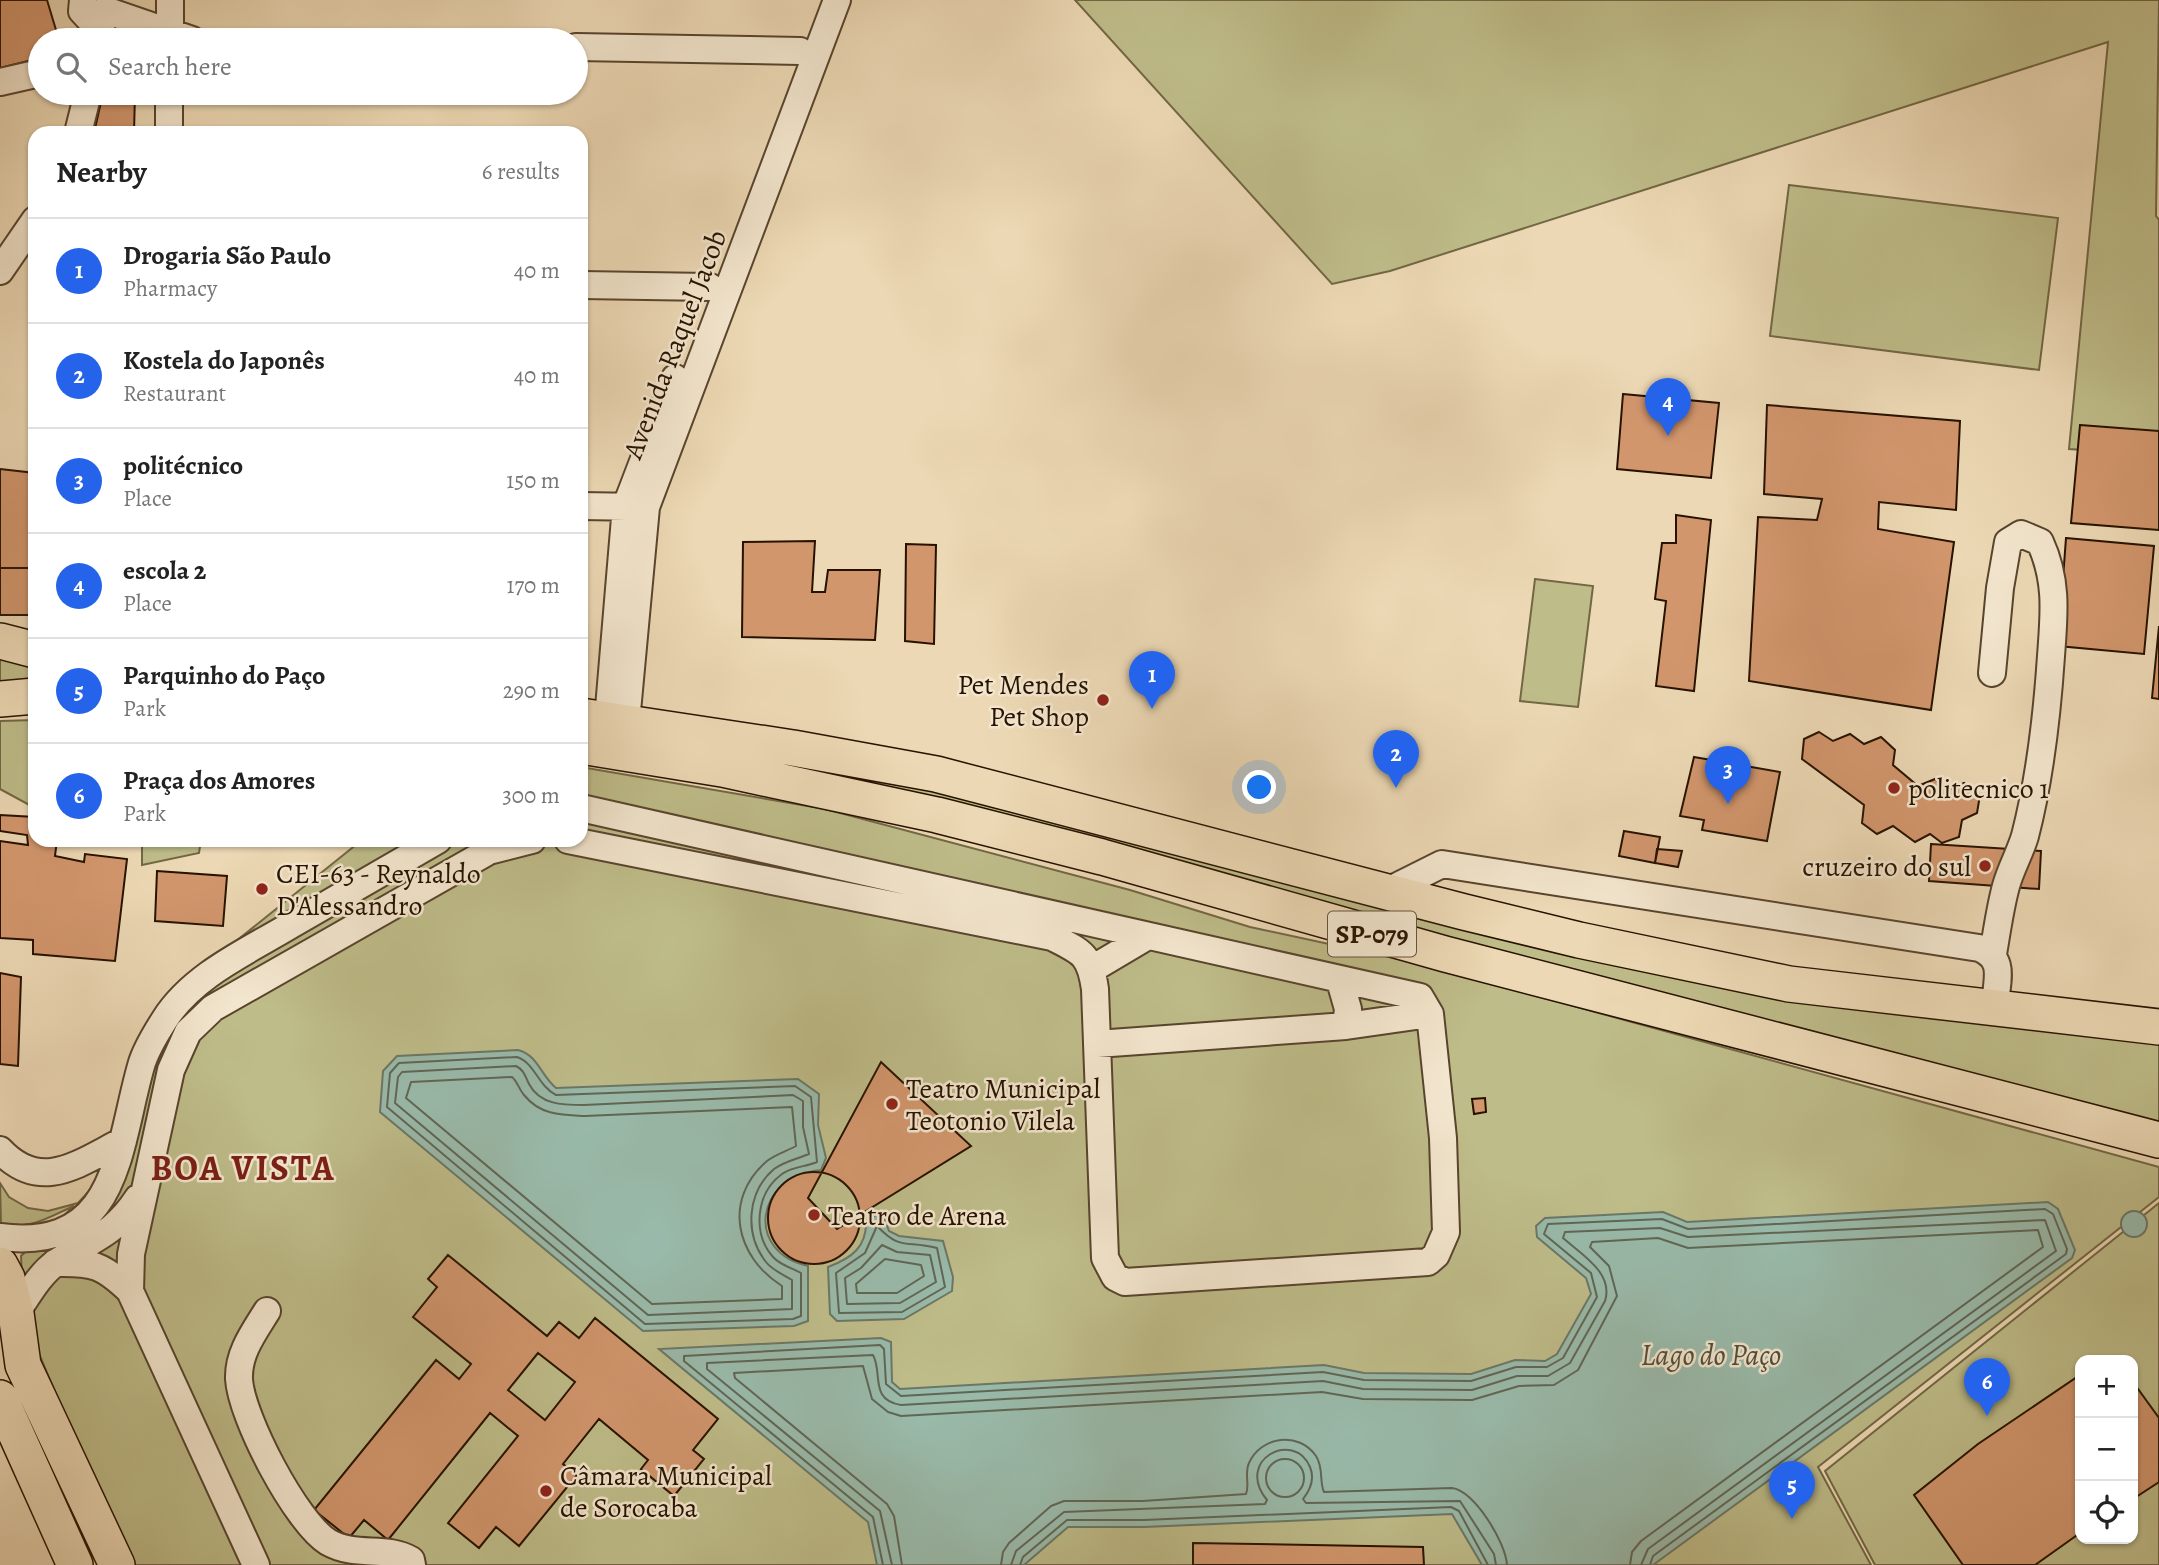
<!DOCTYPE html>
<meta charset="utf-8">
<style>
:root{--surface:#fff;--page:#f2f2f2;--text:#222;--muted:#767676;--line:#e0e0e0;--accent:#2563eb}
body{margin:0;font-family:Alegreya,serif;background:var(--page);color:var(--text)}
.controls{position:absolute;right:21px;bottom:21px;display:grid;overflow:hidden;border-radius:14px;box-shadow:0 2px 5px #0004}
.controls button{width:63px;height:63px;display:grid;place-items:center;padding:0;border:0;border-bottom:2px solid var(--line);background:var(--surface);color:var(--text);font:35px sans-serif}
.you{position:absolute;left:1260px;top:788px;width:24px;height:24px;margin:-18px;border:5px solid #fff;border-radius:50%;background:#1a73e8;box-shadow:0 0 0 10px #1a73e833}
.badge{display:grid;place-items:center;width:46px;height:46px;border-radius:50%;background:var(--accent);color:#fff;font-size:23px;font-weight:700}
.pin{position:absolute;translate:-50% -58px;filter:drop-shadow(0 2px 4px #0008)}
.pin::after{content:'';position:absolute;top:37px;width:24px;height:21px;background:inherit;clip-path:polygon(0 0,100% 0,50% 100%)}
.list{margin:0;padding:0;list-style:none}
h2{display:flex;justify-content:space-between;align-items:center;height:91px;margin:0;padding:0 28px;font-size:30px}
h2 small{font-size:23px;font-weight:400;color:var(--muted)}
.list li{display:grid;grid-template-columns:46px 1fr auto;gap:21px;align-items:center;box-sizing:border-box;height:105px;padding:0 28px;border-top:2px solid var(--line)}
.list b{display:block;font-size:26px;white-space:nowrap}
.list p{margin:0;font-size:23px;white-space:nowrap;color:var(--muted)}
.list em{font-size:23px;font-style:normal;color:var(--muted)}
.icon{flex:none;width:38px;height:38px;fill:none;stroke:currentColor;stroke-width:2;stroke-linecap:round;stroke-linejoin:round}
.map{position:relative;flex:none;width:2159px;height:1565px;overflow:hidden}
.search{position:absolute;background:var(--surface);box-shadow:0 2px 5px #0004;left:28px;top:28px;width:560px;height:77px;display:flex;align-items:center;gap:18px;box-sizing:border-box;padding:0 24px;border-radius:38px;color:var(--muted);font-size:26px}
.panel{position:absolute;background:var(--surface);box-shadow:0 2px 5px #0004;left:28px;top:126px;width:560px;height:721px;border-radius:21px}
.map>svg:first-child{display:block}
</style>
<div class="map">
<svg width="2159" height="1565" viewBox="0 0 2159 1565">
<rect width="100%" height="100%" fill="#ecd8b4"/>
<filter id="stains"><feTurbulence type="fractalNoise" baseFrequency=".00286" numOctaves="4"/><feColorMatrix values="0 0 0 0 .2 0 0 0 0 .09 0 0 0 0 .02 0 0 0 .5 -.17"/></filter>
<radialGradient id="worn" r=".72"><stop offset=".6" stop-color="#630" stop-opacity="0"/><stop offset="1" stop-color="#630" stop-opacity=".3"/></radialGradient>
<!-- green -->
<path fill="#bebc89" stroke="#726744" stroke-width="2" fill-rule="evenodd" d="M 1075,0 L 2159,0 L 2156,216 L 2159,220 L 2159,455 L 2069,449 L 2108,42 L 1390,271 L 1332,284 Z
M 1789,185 L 2058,218 L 2039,370 L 1770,336 Z
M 1535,579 L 1593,586 L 1578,707 L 1520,701 Z
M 0,652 L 35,662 L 35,685 L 0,687 Z
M 35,720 L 35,807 L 33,807 L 0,789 L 0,721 Z
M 621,730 L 779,754 L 1187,848 L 2159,1039 L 2159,1125 Z
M 581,767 L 825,809 L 1130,890 L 1250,927 L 1417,963 L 2159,1167 L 2159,1197 L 1818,1467 L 1871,1565 L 128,1565 L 24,1318 L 21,1256 L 74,1206 C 49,1217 31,1230 1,1224 L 0,1183 L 9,1197 L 28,1208 L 48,1211 L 78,1203 L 106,1173 L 139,1046 L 230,946 L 362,840 L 581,840 Z
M 155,840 L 201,840 L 199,853 L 142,865 L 142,842 Z
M 2159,1203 L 2159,1565 L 1875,1565 L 1825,1471 ZM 2080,1360 L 2133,1360 L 2133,1539 L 2080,1539 Z"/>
<!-- water -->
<path fill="#99baaa" stroke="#6b7766" stroke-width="2" d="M 518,1050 C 538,1055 541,1076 556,1088 L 798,1079 L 819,1094 L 818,1125 L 826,1158 L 821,1170 C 753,1177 746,1253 808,1266 L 808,1321 L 794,1326 L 643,1331 L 380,1112 L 383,1071 L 397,1056 Z
M 2048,1202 L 2058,1209 L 2075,1250 L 2072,1258 L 1653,1565 L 1482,1565 L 1452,1514 L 1144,1527 L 1068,1527 L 1024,1565 L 877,1565 L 868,1522 L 659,1349 L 881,1338 L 891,1342 L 892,1382 L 900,1389 L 1324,1365 L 1364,1373 L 1471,1374 L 1515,1360 L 1545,1361 L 1557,1354 L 1591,1294 L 1586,1278 L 1537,1237 L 1536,1226 L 1545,1218 L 1663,1212 L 1687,1222 Z
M2121 1224a13 13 0 1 1 26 0a13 13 0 1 1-26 0Z
M 882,1212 L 889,1231 L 899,1236 L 943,1241 L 953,1277 L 952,1291 L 904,1319 L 837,1321 L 830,1314 L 828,1267 C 852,1258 867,1247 866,1220 Z"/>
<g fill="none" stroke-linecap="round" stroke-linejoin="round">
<!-- shore -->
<path stroke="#606655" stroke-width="2" d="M 517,1057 C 535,1063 538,1086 556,1095 L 795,1086 L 811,1097 L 817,1162 C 806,1167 793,1166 782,1174 C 756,1193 752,1233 773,1257 C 780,1265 792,1268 801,1273 L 801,1316 L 793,1319 L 645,1324 L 387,1107 L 390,1073 L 399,1063 Z
M 516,1066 C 524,1070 525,1076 529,1084 C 540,1105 563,1105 584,1105 L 793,1095 L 803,1101 L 803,1127 L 809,1154 C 797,1159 785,1161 774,1169 C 747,1192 744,1234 766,1262 C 772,1270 784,1275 792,1280 L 792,1309 L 648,1315 L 395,1103 L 398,1077 L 402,1072 Z
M 512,1077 C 517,1081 519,1089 524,1095 C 540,1115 561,1115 585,1116 L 792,1107 L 796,1146 C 787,1151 776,1154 767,1161 C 722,1200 736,1257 782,1286 L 782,1299 L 652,1304 L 406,1098 L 411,1082 Z
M 877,1226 C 901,1251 905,1240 937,1248 L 945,1287 L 902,1312 L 839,1313 L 836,1273 L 865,1253 Z
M 882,1245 L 897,1252 L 930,1255 L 936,1282 L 900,1303 L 847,1304 L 845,1278 L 861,1268 Z
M 885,1259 L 921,1265 L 924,1276 L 897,1293 L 857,1293 L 856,1284 Z
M1266 1478a19 19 0 1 1 38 0a19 19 0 1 1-38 0Z
M 883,1565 L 873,1517 L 684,1361 L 684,1356 L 880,1345 L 884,1349 L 886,1384 L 901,1396 L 1323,1372 L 1364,1380 L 1471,1381 L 1516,1367 L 1547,1367 L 1563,1358 L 1597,1297 L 1591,1273 L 1544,1234 L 1548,1224 L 1662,1219 L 1688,1229 L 2045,1209 L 2053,1214 L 2067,1249 L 2066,1254 L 1653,1556 L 1650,1565
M 892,1565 L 880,1511 L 707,1369 L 707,1363 L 873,1355 C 883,1373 869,1400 901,1405 L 1323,1381 L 1363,1389 L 1472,1390 L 1517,1376 L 1548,1376 L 1570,1363 L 1605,1301 C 1614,1273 1581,1254 1563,1238 L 1565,1232 L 1660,1228 L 1688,1237 L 2045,1220 L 2056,1251 L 1648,1549 L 1641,1565
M 902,1565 L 894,1516 L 887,1504 L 735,1378 L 734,1373 L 863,1366 L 872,1399 L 888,1412 L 901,1416 L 1322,1392 L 1363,1399 L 1472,1400 L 1519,1386 L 1554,1385 L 1578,1370 L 1617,1296 L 1609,1266 L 1590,1247 L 1592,1242 L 1658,1238 L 1688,1248 L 2038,1230 L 2043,1247 L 1641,1541 L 1632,1552 L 1630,1565
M 1001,1565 L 1003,1552 L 1009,1543 L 1051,1506 L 1064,1501 L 1143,1501 L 1246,1494 C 1250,1485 1244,1474 1249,1463 C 1261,1436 1299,1431 1316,1456 C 1324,1468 1319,1482 1324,1492 L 1452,1488 C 1474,1490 1506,1543 1507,1565
M 1011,1565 L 1016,1551 L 1064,1512 L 1265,1504 L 1267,1500 C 1234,1460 1294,1429 1310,1467 C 1315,1479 1311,1489 1303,1499 L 1306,1503 L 1460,1501 L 1494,1554 L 1496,1565
M 1020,1565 L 1023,1557 L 1067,1520 L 1144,1520 L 1451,1507 L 1459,1511 L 1488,1565"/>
</g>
<!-- building -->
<path fill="#d2966d" stroke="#271200" stroke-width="2" fill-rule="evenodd" d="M 0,0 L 47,0 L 59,40 L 40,40 L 40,58 L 0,68 Z
M 116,22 L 136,30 L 135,40 L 112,40 Z
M 103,93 L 135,93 L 134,133 L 94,133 Z
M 1623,394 L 1719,403 L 1711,478 L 1617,469 Z
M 1767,405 L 1960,421 L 1956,510 L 1879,502 L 1878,529 L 1954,542 L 1931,710 L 1749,681 L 1758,517 L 1817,520 L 1822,499 L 1764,494 Z
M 2080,425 L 2159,431 L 2159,530 L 2071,523 Z
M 0,469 L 35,473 L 35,568 L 0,568 Z
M 1676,515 L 1711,520 L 1694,691 L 1656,686 L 1666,601 L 1655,599 L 1662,543 L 1676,543 Z
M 2066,538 L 2154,546 L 2144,654 L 2058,646 Z
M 815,541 L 812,592 L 825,592 L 828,570 L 880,570 L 875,640 L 742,637 L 743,542 Z
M 906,544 L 936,545 L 934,644 L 905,641 Z
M 0,568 L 35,568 L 35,615 L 0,615 Z
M 2159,626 L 2159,699 L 2152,698 Z
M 1819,732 L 1833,741 L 1850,734 L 1864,744 L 1881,737 L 1895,750 L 1893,765 L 1918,786 L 1935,779 L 1949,790 L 1964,783 L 1980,795 L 1977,813 L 1962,820 L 1959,837 L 1942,843 L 1930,834 L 1915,842 L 1893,826 L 1877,834 L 1862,823 L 1864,805 L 1802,759 L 1804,739 Z
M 1694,757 L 1780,772 L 1767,841 L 1702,830 L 1704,820 L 1680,816 Z
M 0,815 L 35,817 L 35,840 L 57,840 L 55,856 L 84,862 L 85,854 L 127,859 L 115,961 L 33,954 L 33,940 L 0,938 L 0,841 L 28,845 L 27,835 L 0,831 Z
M 1624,831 L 1660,837 L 1655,863 L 1619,856 Z
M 1931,844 L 2041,851 L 2039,889 L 1929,881 Z
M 1657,849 L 1682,851 L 1678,867 L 1655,863 Z
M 157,871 L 227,876 L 223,926 L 155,921 Z
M 0,973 L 21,977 L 18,1066 L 0,1064 Z
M 881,1062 L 971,1146 L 837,1229 L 808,1198 Z
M 1485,1098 L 1486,1112 L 1474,1114 L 1472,1099 Z
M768 1218a46 46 0 1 1 92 0a46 46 0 1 1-92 0Z
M 448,1255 L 547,1336 L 559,1322 L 579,1338 L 595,1318 L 718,1419 L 693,1450 L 704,1459 L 674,1496 L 641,1469 L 648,1460 L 599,1419 L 563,1464 L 577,1475 L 519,1546 L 496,1527 L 479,1548 L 448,1523 L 518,1436 L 490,1413 L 388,1540 L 364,1520 L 349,1538 L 314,1510 L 436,1360 L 459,1379 L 471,1364 L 413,1317 L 437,1287 L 428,1279 ZM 538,1353 L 575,1382 L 545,1420 L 508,1390 Z
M 2080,1375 L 2080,1533 L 2035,1565 L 1963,1565 L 1914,1495 L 1978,1444 Z
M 2133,1382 L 2159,1418 L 2159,1482 L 2133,1499 Z
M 1193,1543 L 1423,1547 L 1424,1565 L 1193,1565 Z"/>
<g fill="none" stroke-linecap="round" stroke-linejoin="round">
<defs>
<path id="minor" d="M 83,0 L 82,11 L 103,34
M 105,10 L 192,40
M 170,40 L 170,0
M 576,47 L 800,51
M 0,82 L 40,73
M 78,133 L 88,93
M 169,133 L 169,93
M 0,271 L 35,220
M 581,285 L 710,287
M 581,506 L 642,507
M 1992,673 L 2000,588 L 2008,542 L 2021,534 L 2040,542 C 2058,581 2054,615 2051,656 C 2047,716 2040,778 2025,836 C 2020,853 2011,868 2006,886 C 2000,908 1997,931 1993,954
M 609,708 L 626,506 L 675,378
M 626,722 L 646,507 L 837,0
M 568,840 L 1052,937 C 1082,952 1090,954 1095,989 L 1105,1258 L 1115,1277 L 1125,1282 L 1428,1262 L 1436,1255 L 1446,1232 L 1443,1138 L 1430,1014 L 1420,997 L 581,808
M 1386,892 L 1442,864 L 1979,948 C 2007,959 1996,981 1995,1006
M 1092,969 L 1146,937
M 1346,1026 L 1430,1014
M 1097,1044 L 1346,1026 L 1348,1009 L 1340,981
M 0,1150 C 41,1194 79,1163 123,1141
M 0,1237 C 119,1252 117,1150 141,1066 C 145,1051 156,1033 165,1019 C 193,975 248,951 291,925 C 340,897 389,868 438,840
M 55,1263 C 93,1262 103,1265 130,1291 L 256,1565
M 130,1291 L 131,1254 L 171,1070 L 188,1032 L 213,1008 L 489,851 L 532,840
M 267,1311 C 254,1332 238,1353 239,1379 C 241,1417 296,1522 328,1542 C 356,1558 386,1545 411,1560 L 412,1565
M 16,1313 C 27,1297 40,1273 57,1262 C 93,1238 113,1236 138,1198"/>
<path id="major" d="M 0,641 L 35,650
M 0,699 L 35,696
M 581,716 L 793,748 L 936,774 L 1464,912 L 1579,940 L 1789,984 L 2159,1027
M 581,746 L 722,769 L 937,815 L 1102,857 L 1445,954 L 2159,1140
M 0,1265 L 7,1278 L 16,1313 L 23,1365 L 117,1565
M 0,1398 L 75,1565"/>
</defs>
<!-- minor casing -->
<use href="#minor" stroke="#58442d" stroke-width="30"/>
<!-- major casing -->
<use href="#major" stroke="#271200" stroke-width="38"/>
<!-- minor -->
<use href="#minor" stroke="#f3e6ce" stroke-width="26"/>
<!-- major -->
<use href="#major" stroke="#ecd8b4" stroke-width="35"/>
</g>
<!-- markers -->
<g fill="#8f2418" stroke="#f3e6ce" stroke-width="2.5">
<circle cx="1103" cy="700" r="7"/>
<circle cx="1894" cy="788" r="7"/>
<circle cx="1985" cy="866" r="7"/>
<circle cx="262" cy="889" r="7"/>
<circle cx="892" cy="1104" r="7"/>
<circle cx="814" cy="1215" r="7"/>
<circle cx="546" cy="1491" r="7"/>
</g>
<g text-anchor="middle" stroke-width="5" stroke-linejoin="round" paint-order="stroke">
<!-- shield labels -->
<rect fill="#f3e6ce" stroke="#64523e" stroke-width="2" x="1328" y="911.5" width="88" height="45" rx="5"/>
<g font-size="26" font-weight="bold" fill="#271200">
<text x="1372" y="943">SP-079</text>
</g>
<!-- street labels -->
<g font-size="28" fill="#271200" stroke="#f3e6ce">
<text transform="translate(674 344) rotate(-69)" y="10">Avenida Raquel Jacob</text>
</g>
<!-- poi labels -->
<g font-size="28" fill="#271200" stroke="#f3e6ce" text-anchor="start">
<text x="1089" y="694" text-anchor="end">Pet Mendes<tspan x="1089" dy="32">Pet Shop</tspan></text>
<text x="1908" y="798">politecnico 1</text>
<text x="1971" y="876" text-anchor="end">cruzeiro do sul</text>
<text x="276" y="883">CEI-63 - Reynaldo<tspan x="276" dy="32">D'Alessandro</tspan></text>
<text x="906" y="1098">Teatro Municipal<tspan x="906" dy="32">Teotonio Vilela</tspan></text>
<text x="828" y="1225">Teatro de Arena</text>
<text x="560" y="1485">Câmara Municipal<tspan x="560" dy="32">de Sorocaba</tspan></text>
</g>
<!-- water labels -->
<g font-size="30" font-style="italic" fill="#4f4d3c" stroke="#f3e6ce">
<text x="1711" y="1365">Lago do Paço</text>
</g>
<!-- district labels -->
<g font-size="35" font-weight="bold" letter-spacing="2" fill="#7a1f14" stroke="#f3e6ce">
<text x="243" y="1180">BOA VISTA</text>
</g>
</g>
<rect width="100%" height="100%" filter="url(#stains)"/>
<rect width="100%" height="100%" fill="url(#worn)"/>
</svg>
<div class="controls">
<button>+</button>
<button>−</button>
<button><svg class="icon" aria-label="locate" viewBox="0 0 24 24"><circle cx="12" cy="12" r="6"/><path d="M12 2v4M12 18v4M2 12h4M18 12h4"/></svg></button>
</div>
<div class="you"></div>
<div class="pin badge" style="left:1152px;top:709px">1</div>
<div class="pin badge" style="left:1396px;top:788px">2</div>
<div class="pin badge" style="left:1728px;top:804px">3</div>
<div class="pin badge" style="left:1668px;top:436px">4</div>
<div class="pin badge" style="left:1792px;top:1519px">5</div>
<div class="pin badge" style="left:1987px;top:1416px">6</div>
<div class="search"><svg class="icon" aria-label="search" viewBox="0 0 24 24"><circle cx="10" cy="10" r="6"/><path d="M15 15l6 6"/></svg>Search here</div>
<section class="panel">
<h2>Nearby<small>6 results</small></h2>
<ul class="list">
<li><span class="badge">1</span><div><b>Drogaria São Paulo</b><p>Pharmacy</p></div><em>40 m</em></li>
<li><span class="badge">2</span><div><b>Kostela do Japonês</b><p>Restaurant</p></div><em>40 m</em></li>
<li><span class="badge">3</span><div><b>politécnico</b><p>Place</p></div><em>150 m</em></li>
<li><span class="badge">4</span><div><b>escola 2</b><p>Place</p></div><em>170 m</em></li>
<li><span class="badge">5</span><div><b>Parquinho do Paço</b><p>Park</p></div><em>290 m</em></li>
<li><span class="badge">6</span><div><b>Praça dos Amores</b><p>Park</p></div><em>300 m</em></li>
</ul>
</section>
</div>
